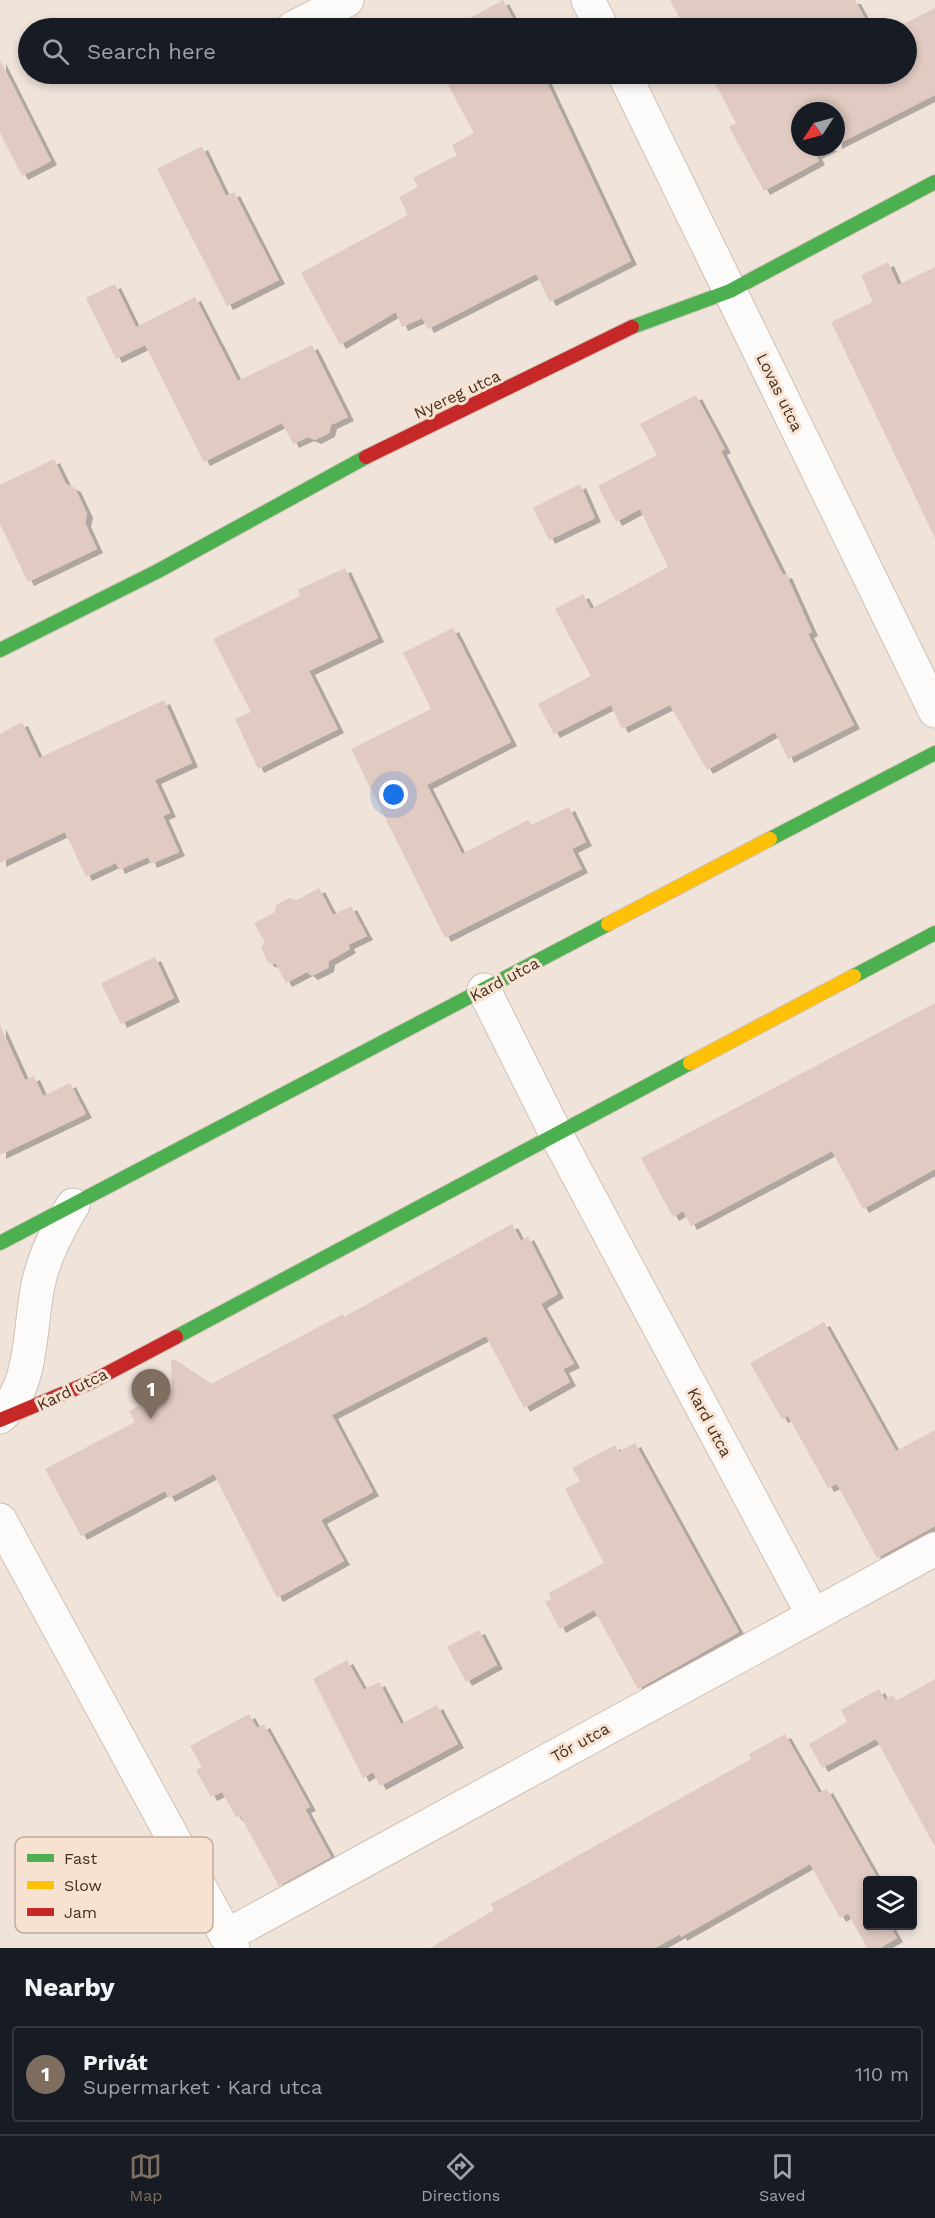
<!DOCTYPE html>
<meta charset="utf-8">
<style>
:root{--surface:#171b24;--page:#20242c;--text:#f1f3f6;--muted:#9ea1a6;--line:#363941;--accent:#7f6e60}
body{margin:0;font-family:"Work Sans",sans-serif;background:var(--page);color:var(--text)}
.controls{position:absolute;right:18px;bottom:18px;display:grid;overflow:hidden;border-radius:6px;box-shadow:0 3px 9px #0003}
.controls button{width:54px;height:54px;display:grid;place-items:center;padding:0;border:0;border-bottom:2px solid var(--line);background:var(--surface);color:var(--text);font:30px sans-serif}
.compass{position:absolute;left:791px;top:102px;width:54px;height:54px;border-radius:50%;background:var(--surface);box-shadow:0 3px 9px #0003;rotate:234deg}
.you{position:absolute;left:394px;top:795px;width:21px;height:21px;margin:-15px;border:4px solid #fff;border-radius:50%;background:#1a73e8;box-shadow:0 0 0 9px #1a73e833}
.badge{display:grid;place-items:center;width:39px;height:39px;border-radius:50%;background:var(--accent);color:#fff;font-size:20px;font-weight:700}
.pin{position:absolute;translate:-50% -50px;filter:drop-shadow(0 2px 3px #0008)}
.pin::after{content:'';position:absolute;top:32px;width:21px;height:18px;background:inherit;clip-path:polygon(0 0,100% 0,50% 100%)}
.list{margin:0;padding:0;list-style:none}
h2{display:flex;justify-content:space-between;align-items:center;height:78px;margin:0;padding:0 24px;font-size:26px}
h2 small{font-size:20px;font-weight:400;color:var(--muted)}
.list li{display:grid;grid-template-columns:39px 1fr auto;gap:18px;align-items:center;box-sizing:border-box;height:96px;margin:0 12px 12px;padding:0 12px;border:2px solid var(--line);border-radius:6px}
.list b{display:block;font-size:22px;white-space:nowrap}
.list p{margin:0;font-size:20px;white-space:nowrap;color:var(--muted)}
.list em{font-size:20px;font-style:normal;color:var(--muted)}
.icon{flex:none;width:33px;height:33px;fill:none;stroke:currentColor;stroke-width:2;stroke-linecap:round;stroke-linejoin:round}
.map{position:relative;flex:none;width:935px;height:1948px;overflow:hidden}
.search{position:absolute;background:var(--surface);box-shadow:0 3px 9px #0003;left:18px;right:18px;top:18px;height:66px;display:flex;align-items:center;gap:15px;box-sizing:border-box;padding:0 21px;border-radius:33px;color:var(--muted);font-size:22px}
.sheet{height:186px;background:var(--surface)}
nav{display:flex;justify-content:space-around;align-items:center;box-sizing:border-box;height:84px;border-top:2px solid var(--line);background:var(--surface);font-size:16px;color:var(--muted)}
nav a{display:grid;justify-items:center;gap:3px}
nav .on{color:var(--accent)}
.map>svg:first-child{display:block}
</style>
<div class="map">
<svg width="935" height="1948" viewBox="0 0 935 1948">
<defs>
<filter id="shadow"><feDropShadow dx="6" dy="4" stdDeviation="0" flood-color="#0004"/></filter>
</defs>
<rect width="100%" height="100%" fill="#efe3da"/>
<!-- building -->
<path fill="#e0cac1" filter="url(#shadow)" d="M 503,0 L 518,28 L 452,28 Z
M 670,0 L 855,0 L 870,28 L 685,28 Z
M 935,8 L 935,95 L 836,145 L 836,111 L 800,111 L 800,147 L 832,147 L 816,155 L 819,161 L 764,191 L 729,127 L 736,123 L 710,74 L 906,74 L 906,28 L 896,28 Z
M 0,60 L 51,161 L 22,176 L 0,133 Z
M 442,74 L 543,74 L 631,261 L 550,302 L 536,274 L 428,329 L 422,318 L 402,327 L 396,312 L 340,345 L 301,273 L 408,215 L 399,197 L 418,187 L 413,178 L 457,155 L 452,145 L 474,133 Z
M 202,146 L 226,196 L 234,192 L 279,280 L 227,306 L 157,169 Z
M 888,262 L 898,285 L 935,267 L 935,538 L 831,322 L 873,302 L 861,275 Z
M 115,284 L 136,327 L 195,297 L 238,381 L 312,345 L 348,417 L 331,425 L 329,433 L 315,440 L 308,437 L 293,444 L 282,423 L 204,462 L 145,345 L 116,359 L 86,298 Z
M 696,395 L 725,449 L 721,451 L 783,575 L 786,574 L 812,632 L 808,634 L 854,725 L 788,759 L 775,732 L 707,770 L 670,705 L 622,729 L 611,705 L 554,734 L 538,704 L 591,676 L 555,609 L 583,594 L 591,609 L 668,567 L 640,509 L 616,522 L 598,486 L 657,455 L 640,424 Z
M 54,459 L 66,484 L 75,488 L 87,514 L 85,523 L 97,549 L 28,582 L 0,524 L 0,485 Z
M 580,484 L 595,518 L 549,540 L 533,508 Z
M 345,568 L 378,638 L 309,671 L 338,729 L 258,769 L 235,719 L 251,712 L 213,639 L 300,596 L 298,590 Z
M 453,628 L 511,742 L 427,785 L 462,854 L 528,820 L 531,825 L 569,807 L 586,842 L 572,849 L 582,869 L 445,938 L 351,749 L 431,709 L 403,653 Z
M 164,700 L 192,763 L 155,780 L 170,813 L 163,816 L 179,852 L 151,864 L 148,857 L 119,870 L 116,863 L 86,877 L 65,832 L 0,863 L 0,734 L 22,722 L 39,758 Z
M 319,888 L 333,915 L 351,906 L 367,936 L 348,945 L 350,949 L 329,961 L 328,968 L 312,976 L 307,972 L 286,983 L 276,964 L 268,963 L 261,948 L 265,942 L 254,923 L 275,912 L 276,905 L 289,898 L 297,900 Z
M 155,957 L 174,998 L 121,1024 L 101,983 Z
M 935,1003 L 935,1169 L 863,1209 L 832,1151 L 691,1226 L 683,1211 L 673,1217 L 641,1158 Z
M 0,1025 L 25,1080 L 34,1076 L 43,1096 L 70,1083 L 86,1114 L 0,1155 Z
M 512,1224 L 521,1241 L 528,1236 L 558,1294 L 541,1304 L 574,1364 L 563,1369 L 570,1382 L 524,1408 L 486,1336 L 332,1415 L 373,1492 L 321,1520 L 344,1561 L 277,1598 L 214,1474 L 169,1498 L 165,1491 L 81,1536 L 45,1469 L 135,1422 L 129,1411 L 172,1389 L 171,1361 L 174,1359 L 211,1384 L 343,1314 L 344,1317 Z
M 824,1322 L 896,1451 L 935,1430 L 935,1526 L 877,1558 L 837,1484 L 828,1488 L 788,1416 L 782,1419 L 750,1363 Z
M 635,1443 L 739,1632 L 638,1689 L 594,1610 L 560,1629 L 545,1602 L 551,1599 L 549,1593 L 604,1563 L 565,1489 L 580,1481 L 572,1468 L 615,1445 L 619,1452 Z
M 479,1630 L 497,1665 L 466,1682 L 447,1647 Z
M 347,1660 L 364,1690 L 379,1682 L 401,1724 L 437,1705 L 458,1744 L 380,1786 L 373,1772 L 363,1778 L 313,1679 Z
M 935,1679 L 935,1847 L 876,1739 L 822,1768 L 809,1744 L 847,1722 L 841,1710 L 879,1689 L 885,1700 L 893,1695 L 896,1701 Z
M 249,1714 L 257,1728 L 264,1724 L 310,1807 L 305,1809 L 331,1857 L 279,1886 L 240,1815 L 236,1817 L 222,1792 L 211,1797 L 196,1770 L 202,1767 L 190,1746 Z
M 785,1734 L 819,1793 L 827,1789 L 879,1881 L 865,1881 L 867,1926 L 890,1926 L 897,1938 L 880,1948 L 867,1948 L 848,1913 L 840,1918 L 810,1864 L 681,1937 L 680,1934 L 655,1948 L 430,1948 L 494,1910 L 491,1904 L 751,1759 L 749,1754 Z"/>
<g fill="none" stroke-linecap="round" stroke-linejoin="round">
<defs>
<path id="street" d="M 588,0 L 602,28
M 293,28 L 347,0
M 624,74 L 935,711
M 484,990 L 556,1134 L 813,1615
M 0,1417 C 34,1385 29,1328 38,1285 C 44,1256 57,1231 73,1205
M 0,1520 L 233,1948
M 226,1936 L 935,1549"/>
<path id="fast" d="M 632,327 L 730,291 L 935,182
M 0,650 L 158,571 L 366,457
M 770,839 L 935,753
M 854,976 L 935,933
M 0,1243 L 608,924
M 176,1337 L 690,1063"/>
<path id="slow" d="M 608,924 L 770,839
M 690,1063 L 854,976"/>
<path id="jam" d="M 366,457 L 632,327
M 0,1420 L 91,1382 L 176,1337"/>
</defs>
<!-- street casing -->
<use href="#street" stroke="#cfc0b4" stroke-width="35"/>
<!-- fast casing -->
<use href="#fast" stroke="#cfc0b4" stroke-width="16"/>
<!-- slow casing -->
<use href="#slow" stroke="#cfc0b4" stroke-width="16"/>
<!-- jam casing -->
<use href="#jam" stroke="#cfc0b4" stroke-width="16"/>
<!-- street -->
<use href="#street" stroke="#fdfbf9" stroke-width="33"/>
<!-- fast -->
<use href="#fast" stroke="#4caf50" stroke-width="14"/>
<!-- slow -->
<use href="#slow" stroke="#ffc107" stroke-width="14"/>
<!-- jam -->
<use href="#jam" stroke="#c62828" stroke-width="14"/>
</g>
<g text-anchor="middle" stroke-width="6" stroke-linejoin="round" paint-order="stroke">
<!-- street labels -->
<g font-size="16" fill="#432f1f" stroke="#f7e2d2">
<text transform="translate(780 392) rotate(64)" y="6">Lovas utca</text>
<text transform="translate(457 394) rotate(-25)" y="6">Nyereg utca</text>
<text transform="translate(504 979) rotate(-28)" y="6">Kard utca</text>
<text transform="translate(72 1389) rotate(-26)" y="6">Kard utca</text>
<text transform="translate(710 1422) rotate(62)" y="6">Kard utca</text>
<text transform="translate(580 1742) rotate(-29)" y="6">Tőr utca</text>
</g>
</g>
<!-- legend -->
<rect x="15" y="1837" width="198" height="96" rx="9" fill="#f7e2d2" stroke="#c1ac9c" stroke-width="1.5"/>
<rect x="27" y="1854" width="27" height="8" fill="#4caf50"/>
<rect x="27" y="1881" width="27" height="8" fill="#ffc107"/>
<rect x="27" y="1908" width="27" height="8" fill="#c62828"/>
<g font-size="16" fill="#432f1f">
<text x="64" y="1864">Fast</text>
<text x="64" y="1891">Slow</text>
<text x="64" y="1918">Jam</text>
</g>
</svg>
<div class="controls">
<button><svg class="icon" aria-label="layers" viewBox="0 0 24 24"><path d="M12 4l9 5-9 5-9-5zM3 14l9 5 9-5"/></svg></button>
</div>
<svg class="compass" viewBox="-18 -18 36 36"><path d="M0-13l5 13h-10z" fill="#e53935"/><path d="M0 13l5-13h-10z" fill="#9ea1a6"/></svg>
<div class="you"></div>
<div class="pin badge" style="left:151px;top:1419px">1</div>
<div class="search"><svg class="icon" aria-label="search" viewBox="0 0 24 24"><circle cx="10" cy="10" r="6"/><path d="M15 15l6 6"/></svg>Search here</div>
</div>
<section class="sheet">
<h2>Nearby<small></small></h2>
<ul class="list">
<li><span class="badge">1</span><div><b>Privát</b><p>Supermarket · Kard utca</p></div><em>110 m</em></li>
</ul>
</section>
<nav>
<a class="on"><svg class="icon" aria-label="map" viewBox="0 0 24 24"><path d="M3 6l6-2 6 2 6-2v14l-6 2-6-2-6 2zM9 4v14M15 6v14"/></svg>Map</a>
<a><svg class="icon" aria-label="directions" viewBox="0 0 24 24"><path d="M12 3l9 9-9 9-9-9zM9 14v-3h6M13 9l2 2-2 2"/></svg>Directions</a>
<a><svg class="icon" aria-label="saved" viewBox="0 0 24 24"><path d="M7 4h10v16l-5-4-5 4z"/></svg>Saved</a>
</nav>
